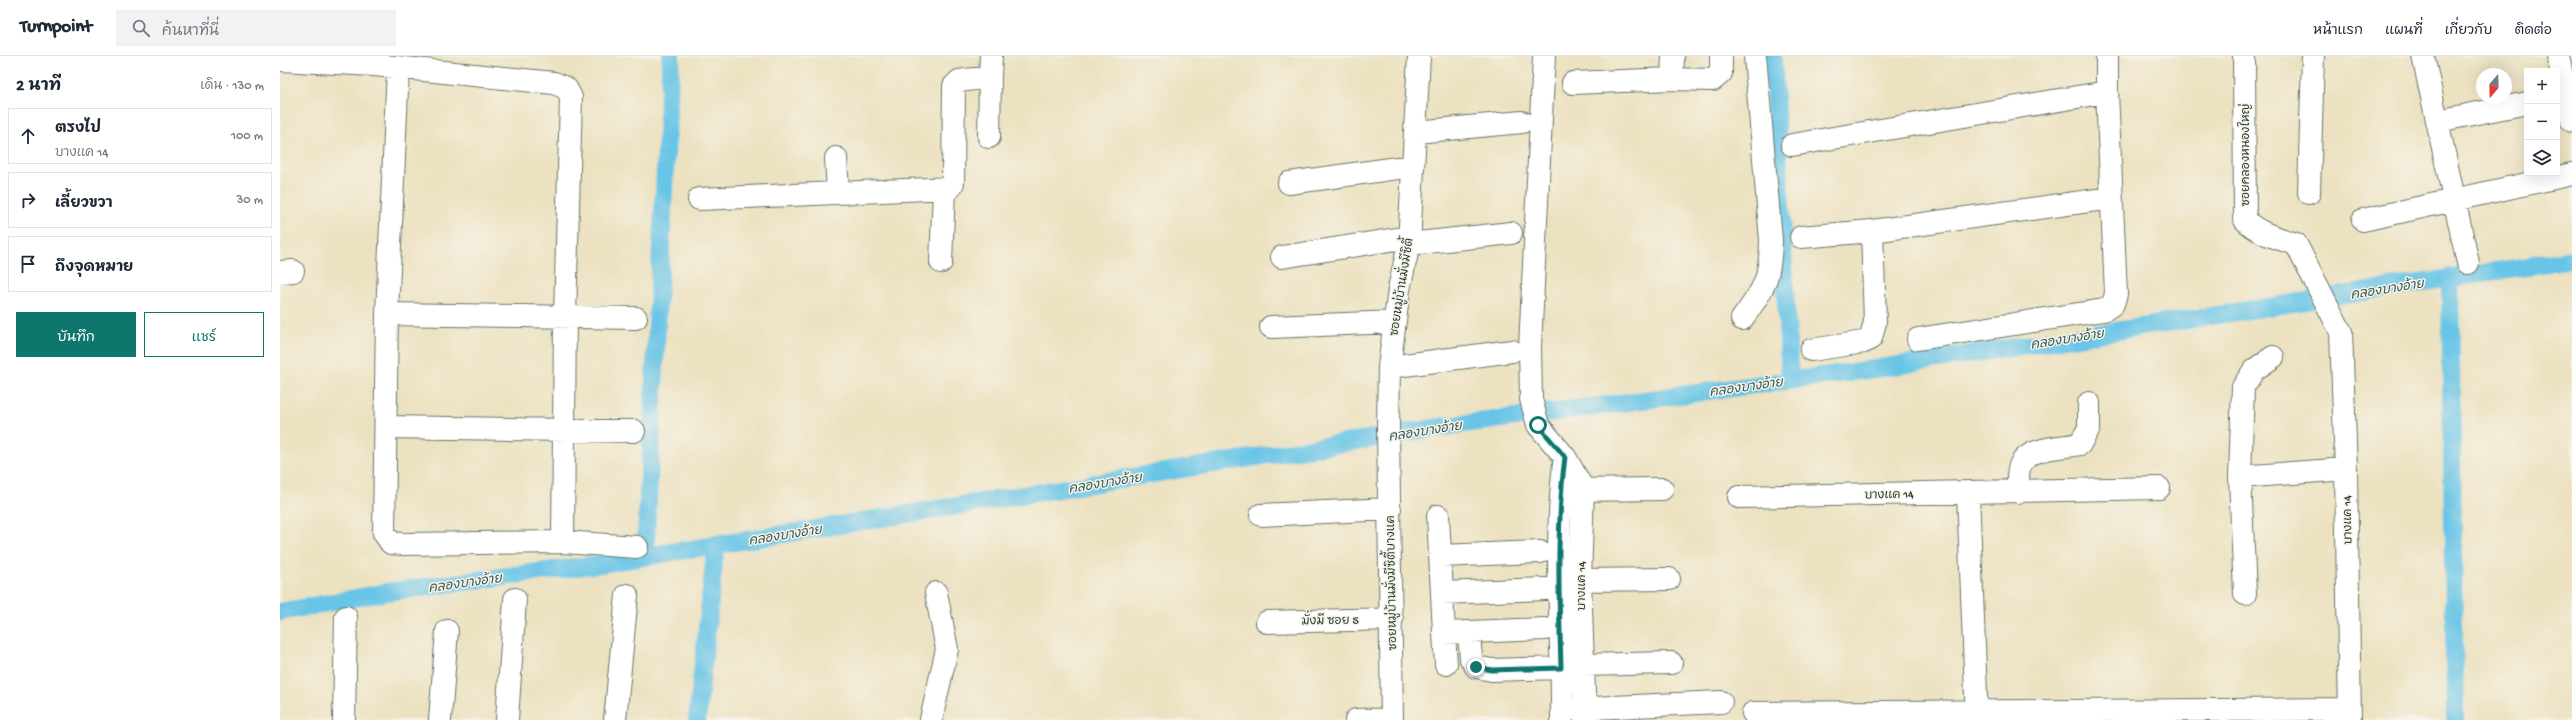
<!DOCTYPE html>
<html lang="th">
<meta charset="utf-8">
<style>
:root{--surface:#fff;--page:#f2f2f3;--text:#1f2937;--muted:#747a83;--line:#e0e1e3;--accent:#0f766e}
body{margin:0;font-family:"Gochi Hand","Playpen Sans Thai",sans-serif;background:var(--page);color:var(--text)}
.controls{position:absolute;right:12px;top:12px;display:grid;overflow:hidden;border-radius:0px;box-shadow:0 4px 16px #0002}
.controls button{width:36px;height:36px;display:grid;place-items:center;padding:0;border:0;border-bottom:1px solid var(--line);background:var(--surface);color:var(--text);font:20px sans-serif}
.compass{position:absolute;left:2196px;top:12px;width:36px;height:36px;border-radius:50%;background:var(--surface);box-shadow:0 4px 16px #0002;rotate:199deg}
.stop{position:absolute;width:12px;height:12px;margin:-9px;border:3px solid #0f766e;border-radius:50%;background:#fff}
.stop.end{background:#0f766e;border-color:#fff;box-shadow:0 1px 4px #0008}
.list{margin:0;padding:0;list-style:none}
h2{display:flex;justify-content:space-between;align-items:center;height:52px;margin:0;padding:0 16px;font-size:17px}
h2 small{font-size:13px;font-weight:400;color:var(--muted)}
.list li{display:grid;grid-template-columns:26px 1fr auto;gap:12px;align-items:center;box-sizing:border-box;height:56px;margin:0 8px 8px;padding:0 8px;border:1px solid var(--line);border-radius:0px}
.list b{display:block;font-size:15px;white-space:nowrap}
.list p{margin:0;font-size:13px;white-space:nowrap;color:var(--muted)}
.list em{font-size:13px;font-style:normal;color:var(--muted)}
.actions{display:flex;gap:8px;padding:12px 16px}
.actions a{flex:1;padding:9px 0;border:1px solid var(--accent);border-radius:0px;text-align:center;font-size:14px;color:var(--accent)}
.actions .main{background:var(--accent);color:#fff}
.icon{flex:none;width:22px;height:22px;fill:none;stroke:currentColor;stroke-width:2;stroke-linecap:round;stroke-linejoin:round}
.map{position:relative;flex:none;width:2292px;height:664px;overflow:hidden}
header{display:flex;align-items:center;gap:24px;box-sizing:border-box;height:56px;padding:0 20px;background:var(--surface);border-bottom:1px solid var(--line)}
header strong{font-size:19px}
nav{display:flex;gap:22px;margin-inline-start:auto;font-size:14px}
.search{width:280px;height:36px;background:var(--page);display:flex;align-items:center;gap:10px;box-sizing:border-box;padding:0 14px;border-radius:0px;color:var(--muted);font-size:15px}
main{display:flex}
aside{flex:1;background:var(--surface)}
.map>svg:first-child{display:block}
</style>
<header>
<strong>Turnpoint</strong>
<div class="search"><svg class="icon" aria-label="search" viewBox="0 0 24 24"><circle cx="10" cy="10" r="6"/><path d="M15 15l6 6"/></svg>ค้นหาที่นี่</div>
<nav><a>หน้าแรก</a><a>แผนที่</a><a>เกี่ยวกับ</a><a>ติดต่อ</a></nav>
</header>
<main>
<aside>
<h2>2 นาที<small>เดิน · 130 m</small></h2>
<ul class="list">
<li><svg class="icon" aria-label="ahead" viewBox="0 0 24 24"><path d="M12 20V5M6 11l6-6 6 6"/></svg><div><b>ตรงไป</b><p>บางแค 14</p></div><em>100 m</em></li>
<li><svg class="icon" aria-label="right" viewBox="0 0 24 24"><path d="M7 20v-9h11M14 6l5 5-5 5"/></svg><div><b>เลี้ยวขวา</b></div><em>30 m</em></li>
<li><svg class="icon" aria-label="arrive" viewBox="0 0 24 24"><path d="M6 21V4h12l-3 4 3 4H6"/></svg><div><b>ถึงจุดหมาย</b></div></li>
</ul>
<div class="actions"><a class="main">บันทึก</a><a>แชร์</a></div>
</aside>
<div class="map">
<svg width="2292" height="664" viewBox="0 0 2292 664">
<rect width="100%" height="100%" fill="#f7f3e8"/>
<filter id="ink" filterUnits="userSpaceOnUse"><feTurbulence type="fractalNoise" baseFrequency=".025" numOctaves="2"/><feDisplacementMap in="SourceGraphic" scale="8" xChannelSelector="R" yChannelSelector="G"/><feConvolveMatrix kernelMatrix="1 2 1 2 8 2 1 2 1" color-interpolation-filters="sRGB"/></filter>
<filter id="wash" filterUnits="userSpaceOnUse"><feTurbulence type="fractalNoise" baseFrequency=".012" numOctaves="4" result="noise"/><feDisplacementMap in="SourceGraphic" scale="16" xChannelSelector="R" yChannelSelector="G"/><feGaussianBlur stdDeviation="0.9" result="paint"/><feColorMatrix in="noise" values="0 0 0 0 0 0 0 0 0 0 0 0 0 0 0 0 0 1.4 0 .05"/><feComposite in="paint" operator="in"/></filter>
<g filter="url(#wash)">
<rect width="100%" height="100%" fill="#ece1c0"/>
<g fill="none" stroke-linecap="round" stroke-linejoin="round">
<!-- canal -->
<path stroke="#69c5e7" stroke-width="18" d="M 1493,0 L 1510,324
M 2170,221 L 2175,664
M 365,500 L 391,0
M 0,556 L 107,536 L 319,508 L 1161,371 L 1588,314 L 2292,203
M 417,664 L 436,488"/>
</g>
</g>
<g filter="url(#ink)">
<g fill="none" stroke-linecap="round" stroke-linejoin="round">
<defs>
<path id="minor" d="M 1264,0 L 1250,291 L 1251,343 L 1258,369 L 1285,401
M 1964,0 L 1965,164 C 1979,178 1997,182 2016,188 L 2061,276 L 2066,413 L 2070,664
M 2143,0 L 2188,207
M 2278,0 L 2292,65
M 0,4 L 94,9 L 274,27 L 286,32 L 291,41 L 285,261 L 283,486
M 118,11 L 107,258 L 104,477 L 111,487 L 123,488 L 283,486 L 357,491
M 1392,23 L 1393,0
M 1293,27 L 1392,23 L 1433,24 L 1441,17 L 1441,0
M 2158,65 L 2247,47
M 1136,76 L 1242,66
M 709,81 L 710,21
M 1512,89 L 1827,36
M 556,102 L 558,137
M 1009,127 L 1132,110
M 2029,137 L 2033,0
M 419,143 L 670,132 L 673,127 L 674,30 L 679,25 L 710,21 L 711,0
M 2083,164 L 2292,118
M 1521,181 L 1592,175
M 1129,188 L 1231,177
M 1002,201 L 1129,181
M 661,206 L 664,134
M 0,216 L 13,215
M 107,258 L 356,262
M 1462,263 C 1485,232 1490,223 1491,184 L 1475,0
M 991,271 L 1114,266
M 1638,283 L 1824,254 L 1833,248 L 1836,238 L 1827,36 L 1827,0
M 1531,294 L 1584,286 L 1591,282 L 1595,266 L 1592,175 L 1831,142
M 1109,311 L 1232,295
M 106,371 L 354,375
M 1960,421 L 2066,413
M 1289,434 L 1382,433
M 1738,436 C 1739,429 1737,420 1739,413 C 1744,390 1782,392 1800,388 L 1809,372 L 1809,347
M 1688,437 L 1697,664
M 1459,441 L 1879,432
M 981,459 L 1110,453
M 1158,460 L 1164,577 L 1189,576 L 1191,603 L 1196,611 L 1212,614 L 1281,612
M 1160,500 L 1260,496
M 1300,524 L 1389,523
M 1162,537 L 1266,533
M 1965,538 L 1960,421 L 1963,331 L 1974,314 L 1993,301
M 987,566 L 1112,563
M 1189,576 L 1265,573
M 1164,577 L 1166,608
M 1302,609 L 1391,607
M 1291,653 L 1441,646
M 1473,657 L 2069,653
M 64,664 L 66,561
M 160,664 L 167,575
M 227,664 L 235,543
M 335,664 L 347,539
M 651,664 L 667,593 L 656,537
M 1076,664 L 1112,663
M 1112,664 L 1108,370 L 1109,311 L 1119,233 L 1129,188 L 1139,0
M 1282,664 C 1283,576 1273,488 1285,401 L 1303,433 L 1300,524 L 1305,664"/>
</defs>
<!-- minor casing -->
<use href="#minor" stroke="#677665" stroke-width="24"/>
<!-- minor -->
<use href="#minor" stroke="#fff" stroke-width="22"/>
</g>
</g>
<g fill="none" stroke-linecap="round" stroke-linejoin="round" filter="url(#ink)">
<!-- route -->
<path stroke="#0f766e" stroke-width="5" d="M 1196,611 L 1212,614 L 1281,612 C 1279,542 1276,471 1285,401 L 1258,369"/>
</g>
<g text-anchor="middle" stroke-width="3" stroke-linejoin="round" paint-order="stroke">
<!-- street labels -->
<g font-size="12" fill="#1f3d34" stroke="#f7f3e8">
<text transform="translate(1965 99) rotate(-90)" y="4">ซอยคลองหนองใหญ่</text>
<text transform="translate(1121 231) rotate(-81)" y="4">ซอยหมู่บ้านมั่งมีซิตี้</text>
<text transform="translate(1609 438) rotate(-1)" y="4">บางแค 14</text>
<text transform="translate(2067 464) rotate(-91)" y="4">บางแค 14</text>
<text transform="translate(1111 527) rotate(-91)" y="4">ซอยหมู่บ้านมั่งมีซิตี้บางแค</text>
<text transform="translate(1301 530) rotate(-90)" y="4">บางแค 14</text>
<text transform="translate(1050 564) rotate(-1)" y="4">มั่งมี ซอย 5</text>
</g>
<!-- water labels -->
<g font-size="13" font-style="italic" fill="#2e5858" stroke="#f7f3e8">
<text transform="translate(2107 232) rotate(-9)" y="5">คลองบางอ้าย</text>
<text transform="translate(1787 282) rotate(-9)" y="5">คลองบางอ้าย</text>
<text transform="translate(1466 330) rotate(-8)" y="5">คลองบางอ้าย</text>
<text transform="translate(1145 374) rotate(-9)" y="5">คลองบางอ้าย</text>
<text transform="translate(825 426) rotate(-9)" y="5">คลองบางอ้าย</text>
<text transform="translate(505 478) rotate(-9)" y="5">คลองบางอ้าย</text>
<text transform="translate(185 526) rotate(-8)" y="5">คลองบางอ้าย</text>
</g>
</g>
</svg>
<div class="controls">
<button>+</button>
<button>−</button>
<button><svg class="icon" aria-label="layers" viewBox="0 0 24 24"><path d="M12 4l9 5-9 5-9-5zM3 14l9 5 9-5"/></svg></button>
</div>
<svg class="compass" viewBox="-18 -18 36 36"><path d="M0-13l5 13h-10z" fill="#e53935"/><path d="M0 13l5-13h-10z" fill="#747a83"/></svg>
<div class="stop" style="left:1258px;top:369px"></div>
<div class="stop end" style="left:1196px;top:611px"></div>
</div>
</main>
